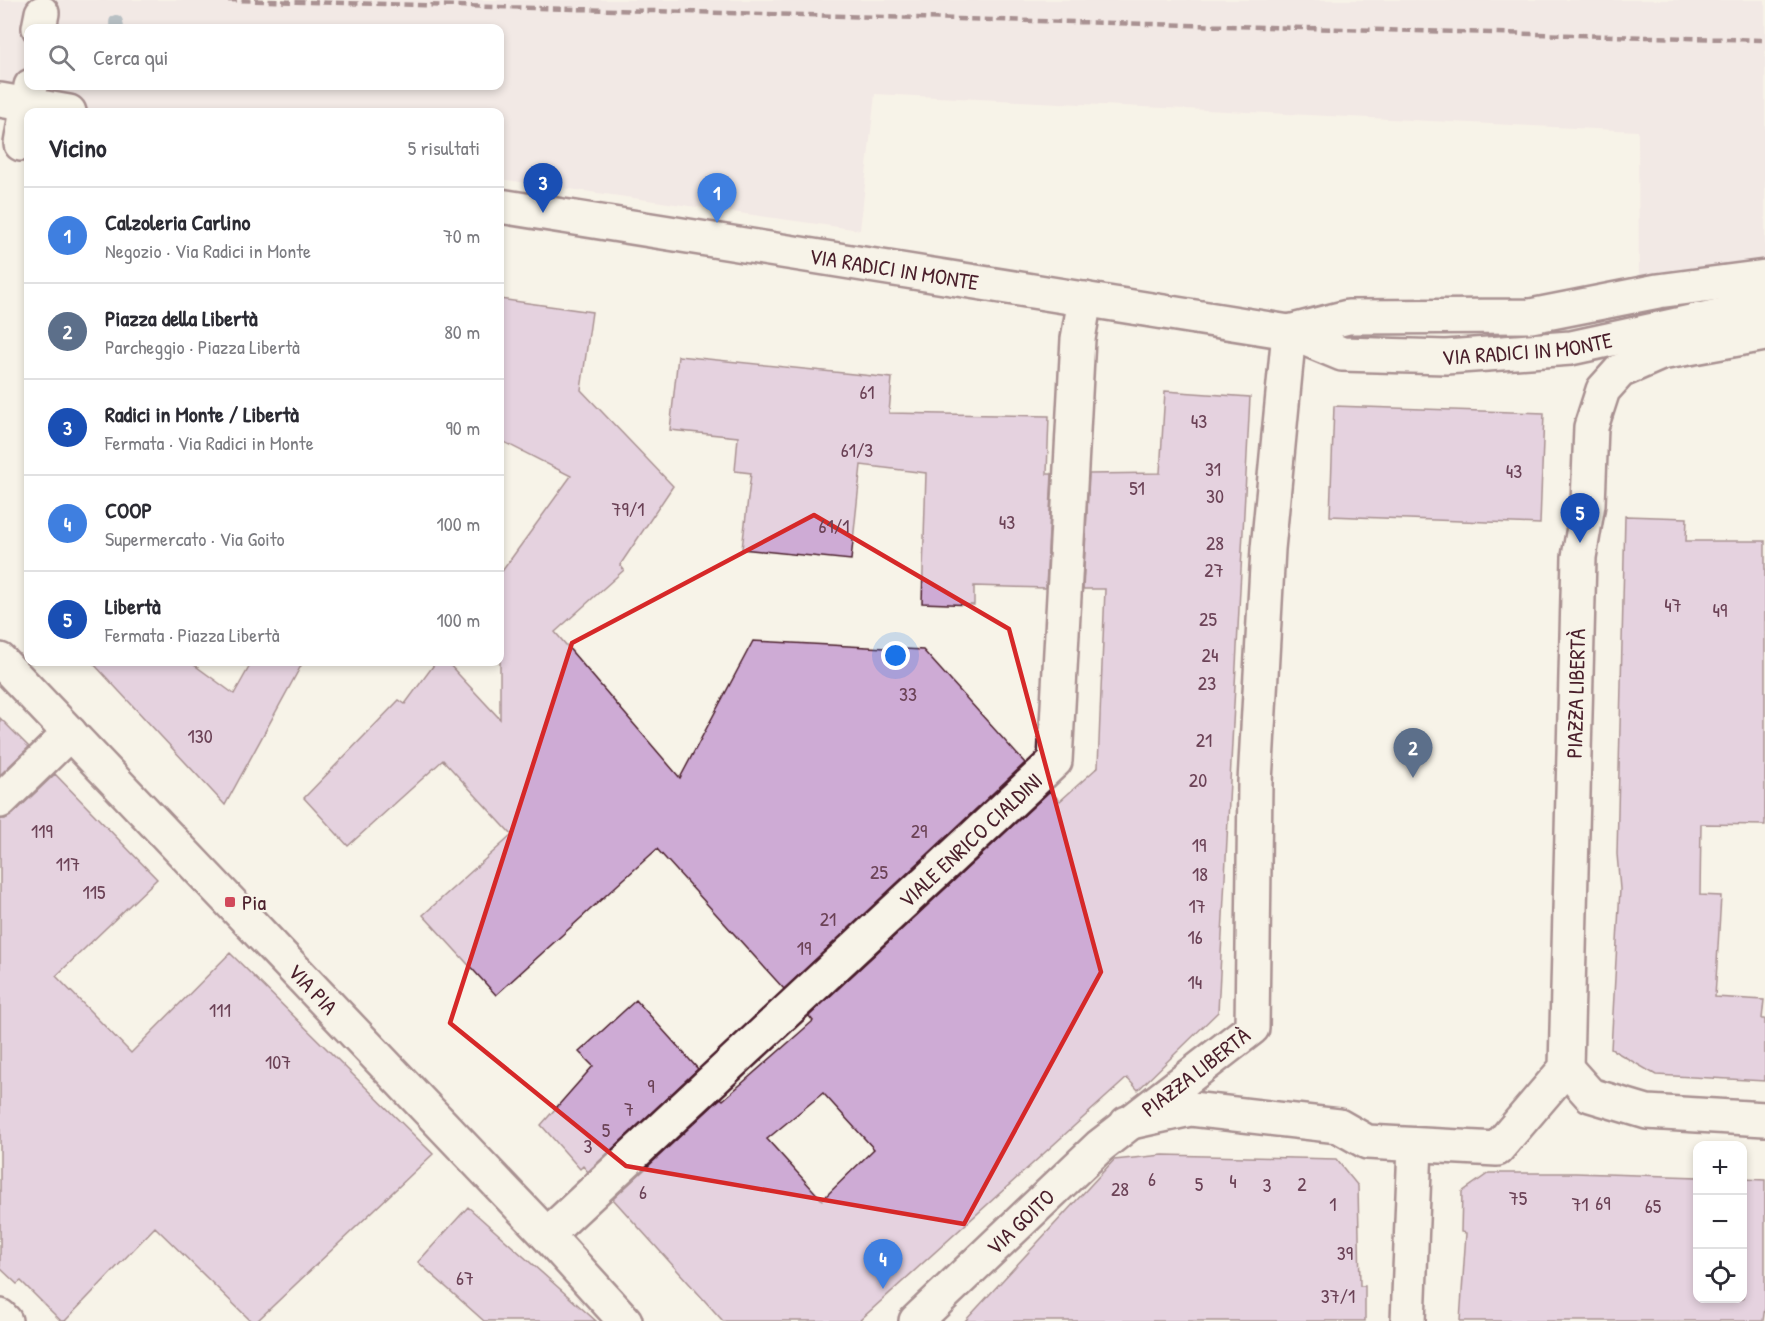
<!DOCTYPE html>
<html lang="it">
<meta charset="utf-8">
<style>
:root{--surface:#fff;--page:#f2f2f3;--text:#2b2b33;--muted:#7c7c81;--line:#e1e1e2;--accent:#d1495b}
body{margin:0;font-family:"Patrick Hand",sans-serif;background:var(--page);color:var(--text)}
.controls{position:absolute;right:18px;bottom:18px;display:grid;overflow:hidden;border-radius:12px;box-shadow:0 3px 9px #0003}
.controls button{width:54px;height:54px;display:grid;place-items:center;padding:0;border:0;border-bottom:2px solid var(--line);background:var(--surface);color:var(--text);font:30px sans-serif}
.you{position:absolute;left:896px;top:656px;width:21px;height:21px;margin:-15px;border:4px solid #fff;border-radius:50%;background:#1a73e8;box-shadow:0 0 0 9px #1a73e833}
.badge{display:grid;place-items:center;width:39px;height:39px;border-radius:50%;background:var(--accent);color:#fff;font-size:20px;font-weight:700}
.pin{position:absolute;translate:-50% -50px;filter:drop-shadow(0 2px 3px #0008)}
.pin::after{content:'';position:absolute;top:32px;width:21px;height:18px;background:inherit;clip-path:polygon(0 0,100% 0,50% 100%)}
.list{margin:0;padding:0;list-style:none}
h2{display:flex;justify-content:space-between;align-items:center;height:78px;margin:0;padding:0 24px;font-size:26px}
h2 small{font-size:20px;font-weight:400;color:var(--muted)}
.list li{display:grid;grid-template-columns:39px 1fr auto;gap:18px;align-items:center;box-sizing:border-box;height:96px;padding:0 24px;border-top:2px solid var(--line)}
.list b{display:block;font-size:22px;white-space:nowrap}
.list p{margin:0;font-size:20px;white-space:nowrap;color:var(--muted)}
.list em{font-size:20px;font-style:normal;color:var(--muted)}
.icon{flex:none;width:33px;height:33px;fill:none;stroke:currentColor;stroke-width:2;stroke-linecap:round;stroke-linejoin:round}
.map{position:relative;flex:none;width:1765px;height:1321px;overflow:hidden}
.search{position:absolute;background:var(--surface);box-shadow:0 3px 9px #0003;left:24px;top:24px;width:480px;height:66px;display:flex;align-items:center;gap:15px;box-sizing:border-box;padding:0 21px;border-radius:12px;color:var(--muted);font-size:22px}
.panel{position:absolute;background:var(--surface);box-shadow:0 3px 9px #0003;left:24px;top:108px;width:480px;height:558px;border-radius:12px}
.map>svg:first-child{display:block}
</style>
<div class="map">
<svg width="1765" height="1321" viewBox="0 0 1765 1321">
<rect width="100%" height="100%" fill="#f7f3e8"/>
<filter id="ink" filterUnits="userSpaceOnUse"><feTurbulence type="fractalNoise" baseFrequency=".0167" numOctaves="2"/><feDisplacementMap in="SourceGraphic" scale="12" xChannelSelector="R" yChannelSelector="G"/><feConvolveMatrix kernelMatrix="1 2 1 2 8 2 1 2 1" color-interpolation-filters="sRGB"/></filter>
<g filter="url(#ink)">
<!-- built -->
<path fill="#ebdde2" fill-rule="evenodd" d="M 0,0 L 1765,0 L 1765,263 L 1639,281 L 1638,131 L 875,94 L 860,230 L 500,179 L 500,112 L 51,112 L 0,105 ZM 28,28 L 500,28 L 500,86 L 28,86 Z"/>
<g fill="none" stroke-linecap="round" stroke-linejoin="round">
<!-- stream -->
<path stroke="#6c8499" stroke-width="14" d="M 116,22 L 117,28"/>
</g>
<!-- building -->
<path fill="#ceabd5" stroke="#4a1f2b" stroke-width="1.5" fill-rule="evenodd" d="M 500,299 L 592,312 L 581,390 L 673,486 L 620,565 L 624,570 L 555,632 L 680,778 L 753,641 L 923,650 L 1025,763 L 784,989 L 657,849 L 496,995 L 423,915 L 512,835 L 443,760 L 348,846 L 304,798 L 399,700 L 405,704 L 436,662 L 447,662 L 500,719 L 500,574 L 571,476 L 500,440 Z
M 678,356 L 892,378 L 889,413 L 1049,416 L 1047,474 L 1052,474 L 1046,588 L 974,586 L 974,605 L 922,603 L 926,473 L 861,465 L 851,560 L 742,549 L 751,473 L 735,471 L 738,437 L 670,430 Z
M 1165,391 L 1250,397 L 1218,1012 L 1138,1090 L 1127,1078 L 859,1321 L 723,1321 L 613,1199 L 721,1098 L 723,1100 L 813,1021 L 809,1016 L 1050,791 L 1060,801 L 1098,767 L 1105,589 L 1083,589 L 1089,474 L 1160,473 ZM 823,1093 L 874,1149 L 822,1200 L 767,1139 Z
M 1334,406 L 1544,413 L 1540,524 L 1330,516 Z
M 1625,516 L 1687,518 L 1686,541 L 1765,541 L 1765,825 L 1701,824 L 1700,895 L 1721,896 L 1715,997 L 1764,1000 L 1762,1019 L 1765,1019 L 1765,1081 L 1656,1075 L 1611,1049 L 1620,889 L 1617,854 Z
M 92,662 L 190,662 L 234,694 L 252,662 L 303,662 L 225,805 Z
M 0,718 L 29,747 L 0,775 Z
M 55,774 L 157,879 L 56,976 L 131,1053 L 230,953 L 433,1154 L 257,1321 L 251,1321 L 155,1227 L 65,1321 L 61,1321 L 21,1281 L 17,1284 L 0,1268 L 0,819 L 5,819 L 13,814 Z
M 636,1000 L 698,1069 L 588,1172 L 583,1166 L 580,1169 L 541,1125 L 593,1066 L 579,1052 Z
M 1163,1155 L 1336,1159 L 1358,1186 L 1360,1286 L 1365,1286 L 1365,1321 L 965,1321 L 1114,1160 Z
M 1489,1173 L 1575,1173 L 1698,1177 L 1698,1299 L 1743,1299 L 1743,1179 L 1765,1180 L 1765,1307 L 1763,1321 L 1460,1321 L 1466,1233 L 1461,1232 L 1462,1192 Z
M 468,1207 L 596,1321 L 484,1321 L 418,1262 Z"/>
<g fill="none" stroke-linecap="round" stroke-linejoin="round">
<defs>
<g id="minor">
<path d="M 39,28 L 42,13"/>
<path d="M 0,100 L 69,112"/>
<path d="M 21,144 L 31,86"/>
<path id="s1" d="M 500,206 L 1289,332 L 1342,354 L 1446,357 L 1571,348 L 1759,307 L 1765,309"/>
<path d="M 1289,332 L 1348,317 L 1531,316 L 1658,291 L 1765,277"/>
<path id="s2" d="M 0,660 L 547,1235 L 625,1321"/>
<path d="M 0,801 L 70,733"/>
<path d="M 1566,1068 L 1590,1095 L 1647,1112 L 1765,1119"/>
<path id="s3" d="M 1127,1123 L 1191,1109 L 1339,1126 L 1367,1142 L 1497,1149 L 1566,1068 L 1579,557 L 1588,504 L 1591,427 L 1603,390 L 1620,371 L 1661,353 L 1765,334"/>
<path id="s4" d="M 547,1235 L 1055,761 L 1078,339 L 1085,299"/>
<path d="M 0,1316 L 5,1321"/>
<path id="s5" d="M 916,1321 L 1100,1146 L 1252,1028 L 1255,782 L 1268,549 L 1289,332"/>
<path d="M 1408,1321 L 1415,1146"/>
</g>
</defs>
<!-- minor casing -->
<use href="#minor" stroke="#4a1f2b" stroke-width="38"/>
<!-- minor -->
<use href="#minor" stroke="#f7f3e8" stroke-width="33"/>
<!-- rail -->
<path stroke="#4a1f2b" stroke-width="4.5" stroke-dasharray="9 4.5" stroke-linecap="butt" d="M 228,0 L 1765,40"/>
</g>
</g>
<!-- marked area -->
<path d="M0 0H1765V1321H0ZM 814,515 L 1009,629 L 1101,972 L 964,1224 L 626,1166 L 450,1023 L 572,643 Z" fill="#f7f3e8" fill-opacity=".55" fill-rule="evenodd"/>
<path fill="none" stroke="#d62828" stroke-width="4.5" stroke-linejoin="round" d="M 814,515 L 1009,629 L 1101,972 L 964,1224 L 626,1166 L 450,1023 L 572,643 Z"/>
<!-- markers -->
<rect fill="#d1495b" stroke="#f7f3e8" stroke-width="2" x="224" y="896" width="12" height="12" rx="3"/>
<g text-anchor="middle" stroke-width="4.5" stroke-linejoin="round" paint-order="stroke">
<!-- number labels -->
<g font-size="20" fill="#6b4256">
<text x="867" y="399">61</text>
<text x="1199" y="428">43</text>
<text x="857" y="457">61/3</text>
<text x="1213" y="476">31</text>
<text x="1514" y="478">43</text>
<text x="1137" y="495">51</text>
<text x="1215" y="503">30</text>
<text x="628" y="516">79/1</text>
<text x="1007" y="529">43</text>
<text x="834" y="533">61/1</text>
<text x="1215" y="550">28</text>
<text x="1214" y="577">27</text>
<text x="1673" y="612">47</text>
<text x="1720" y="617">49</text>
<text x="1208" y="626">25</text>
<text x="1210" y="662">24</text>
<text x="1207" y="690">23</text>
<text x="908" y="701">33</text>
<text x="200" y="743">130</text>
<text x="1204" y="747">21</text>
<text x="1198" y="787">20</text>
<text x="42" y="838">119</text>
<text x="919" y="838">29</text>
<text x="1199" y="852">19</text>
<text x="68" y="871">117</text>
<text x="879" y="879">25</text>
<text x="1200" y="881">18</text>
<text x="94" y="899">115</text>
<text x="1197" y="913">17</text>
<text x="828" y="926">21</text>
<text x="1195" y="944">16</text>
<text x="804" y="955">19</text>
<text x="1195" y="989">14</text>
<text x="220" y="1017">111</text>
<text x="278" y="1069">107</text>
<text x="651" y="1093">9</text>
<text x="629" y="1116">7</text>
<text x="606" y="1137">5</text>
<text x="588" y="1153">3</text>
<text x="1152" y="1186">6</text>
<text x="1233" y="1188">4</text>
<text x="1199" y="1191">5</text>
<text x="1302" y="1191">2</text>
<text x="1267" y="1192">3</text>
<text x="1120" y="1196">28</text>
<text x="643" y="1199">6</text>
<text x="1518" y="1205">75</text>
<text x="1603" y="1210">69</text>
<text x="1333" y="1211">1</text>
<text x="1580" y="1211">71</text>
<text x="1653" y="1213">65</text>
<text x="1345" y="1260">39</text>
<text x="465" y="1285">67</text>
<text x="1338" y="1303">37/1</text>
</g>
<!-- street labels -->
<g font-size="22" fill="#4a1f2b" stroke="#f7f3e8">
<text dy="8" stroke="none"><textPath href="#s1" startOffset="399">VIA RADICI IN MONTE</textPath></text>
<text dy="8" stroke="none"><textPath href="#s1" startOffset="1042">VIA RADICI IN MONTE</textPath></text>
<text dy="8" stroke="none"><textPath href="#s3" startOffset="858">PIAZZA LIBERTÀ</textPath></text>
<text dy="8" stroke="none"><textPath href="#s4" startOffset="579">VIALE ENRICO CIALDINI</textPath></text>
<text dy="8" stroke="none"><textPath href="#s2" startOffset="454">VIA PIA</textPath></text>
<text dy="8" stroke="none"><textPath href="#s5" startOffset="375">PIAZZA LIBERTÀ</textPath></text>
<text dy="8" stroke="none"><textPath href="#s5" startOffset="144">VIA GOITO</textPath></text>
</g>
<!-- poi labels -->
<g font-size="22" fill="#4a1f2b" stroke="#f7f3e8" text-anchor="start">
<text x="242" y="910">Pia</text>
</g>
</g>
</svg>
<div class="controls">
<button>+</button>
<button>−</button>
<button><svg class="icon" aria-label="locate" viewBox="0 0 24 24"><circle cx="12" cy="12" r="6"/><path d="M12 2v4M12 18v4M2 12h4M18 12h4"/></svg></button>
</div>
<div class="you"></div>
<div class="pin badge" style="left:717px;top:223px;background:#3f7fe0">1</div>
<div class="pin badge" style="left:1413px;top:778px;background:#5c6f8a">2</div>
<div class="pin badge" style="left:543px;top:213px;background:#1a4fb4">3</div>
<div class="pin badge" style="left:883px;top:1289px;background:#3f7fe0">4</div>
<div class="pin badge" style="left:1580px;top:543px;background:#1a4fb4">5</div>
<div class="search"><svg class="icon" aria-label="search" viewBox="0 0 24 24"><circle cx="10" cy="10" r="6"/><path d="M15 15l6 6"/></svg>Cerca qui</div>
<section class="panel">
<h2>Vicino<small>5 risultati</small></h2>
<ul class="list">
<li><span class="badge" style="background:#3f7fe0">1</span><div><b>Calzoleria Carlino</b><p>Negozio · Via Radici in Monte</p></div><em>70 m</em></li>
<li><span class="badge" style="background:#5c6f8a">2</span><div><b>Piazza della Libertà</b><p>Parcheggio · Piazza Libertà</p></div><em>80 m</em></li>
<li><span class="badge" style="background:#1a4fb4">3</span><div><b>Radici in Monte / Libertà</b><p>Fermata · Via Radici in Monte</p></div><em>90 m</em></li>
<li><span class="badge" style="background:#3f7fe0">4</span><div><b>COOP</b><p>Supermercato · Via Goito</p></div><em>100 m</em></li>
<li><span class="badge" style="background:#1a4fb4">5</span><div><b>Libertà</b><p>Fermata · Piazza Libertà</p></div><em>100 m</em></li>
</ul>
</section>
</div>
